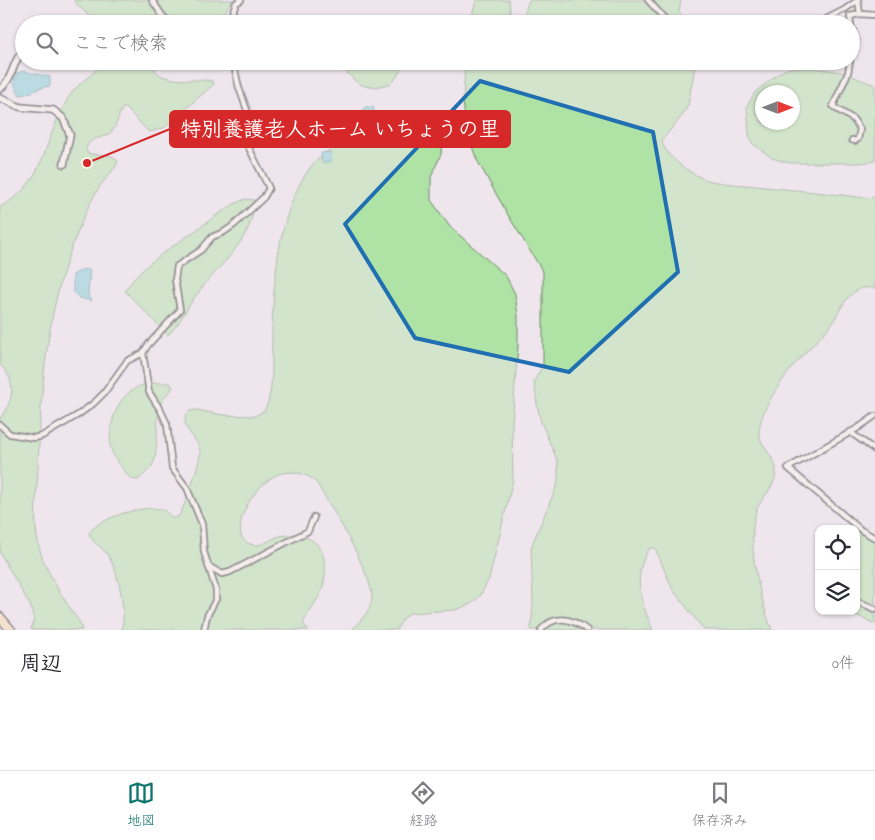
<!DOCTYPE html>
<html lang="ja">
<meta charset="utf-8">
<style>
:root{--surface:#fff;--page:#f2f2f3;--text:#2b2b33;--muted:#7c7c81;--line:#e1e1e2;--accent:#0f766e}
body{margin:0;font-family:"Indie Flower","Klee One",sans-serif;background:var(--page);color:var(--text)}
.controls{position:absolute;right:15px;bottom:15px;display:grid;overflow:hidden;border-radius:10px;box-shadow:0 1px 4px #0004}
.controls button{width:45px;height:45px;display:grid;place-items:center;padding:0;border:0;border-bottom:1px solid var(--line);background:var(--surface);color:var(--text);font:25px sans-serif}
.compass{position:absolute;left:755px;top:85px;width:45px;height:45px;border-radius:50%;background:var(--surface);box-shadow:0 1px 4px #0004;rotate:90deg}
.list{margin:0;padding:0;list-style:none}
h2{display:flex;justify-content:space-between;align-items:center;height:65px;margin:0;padding:0 20px;font-size:21px}
h2 small{font-size:16px;font-weight:400;color:var(--muted)}
.icon{flex:none;width:28px;height:28px;fill:none;stroke:currentColor;stroke-width:2;stroke-linecap:round;stroke-linejoin:round}
.map{position:relative;flex:none;width:875px;height:630px;overflow:hidden}
.search{position:absolute;background:var(--surface);box-shadow:0 1px 4px #0004;left:15px;right:15px;top:15px;height:55px;display:flex;align-items:center;gap:12px;box-sizing:border-box;padding:0 18px;border-radius:28px;color:var(--muted);font-size:19px}
.sheet{height:140px;background:var(--surface)}
nav{display:flex;justify-content:space-around;align-items:center;box-sizing:border-box;height:70px;border-top:1px solid var(--line);background:var(--surface);font-size:14px;color:var(--muted)}
nav a{display:grid;justify-items:center;gap:2px}
nav .on{color:var(--accent)}
.map>svg:first-child{display:block}
</style>
<div class="map">
<svg width="875" height="630" viewBox="0 0 875 630">
<rect width="100%" height="100%" fill="#efe6ed"/>
<filter id="ink" filterUnits="userSpaceOnUse"><feTurbulence type="fractalNoise" baseFrequency=".02" numOctaves="2"/><feDisplacementMap in="SourceGraphic" scale="10" xChannelSelector="R" yChannelSelector="G"/><feConvolveMatrix kernelMatrix="1 2 1 2 8 2 1 2 1" color-interpolation-filters="sRGB"/></filter>
<g filter="url(#ink)">
<!-- green -->
<path fill="#afe3a5" stroke="#6d8768" fill-rule="evenodd" d="M 74,0 L 233,0 L 215,24 L 99,24 L 78,6 Z
M 476,0 L 509,0 L 511,19 L 519,20 L 524,14 L 529,0 L 681,0 L 679,11 L 687,24 L 470,24 Z
M 103,61 L 156,61 L 155,70 C 164,84 197,78 212,81 L 214,84 L 164,128 L 149,132 L 126,108 L 123,108 C 117,115 118,127 110,133 C 100,140 87,137 86,151 L 88,153 C 98,157 112,151 118,162 C 114,171 105,178 100,186 C 91,200 83,218 77,234 C 46,308 41,388 38,468 C 37,492 33,519 38,543 C 44,570 65,601 80,623 L 82,630 L 33,630 L 31,629 L 34,620 L 30,605 L 0,553 L 0,418 C 14,402 17,380 0,365 L 0,207 C 44,184 42,147 63,108 C 67,99 74,89 81,83 C 90,75 97,71 103,61 Z
M 338,61 L 400,61 C 403,71 397,77 390,84 C 384,85 376,87 370,87 C 356,86 345,71 338,61 Z
M 465,61 L 696,61 L 688,105 L 682,116 L 662,140 C 663,155 688,172 702,178 C 716,184 739,184 755,186 C 792,190 829,193 866,198 L 875,197 L 875,288 C 848,284 843,308 830,326 C 822,336 813,344 804,354 C 788,370 759,410 759,432 C 759,447 778,458 776,474 C 774,488 761,498 756,511 C 746,543 760,599 772,630 L 704,630 L 673,590 L 655,548 L 650,548 C 631,574 641,603 653,630 L 531,630 L 533,604 L 531,547 L 558,483 L 558,462 L 541,422 L 537,405 L 534,381 L 543,365 L 543,272 L 508,215 L 477,160 L 467,133 L 463,102 Z
M 789,68 L 814,68 L 841,72 L 875,85 L 875,161 L 859,163 L 789,163 L 772,158 L 752,143 L 749,134 L 747,106 L 755,92 L 779,73 ZM 762,92 L 792,92 L 792,122 L 762,122 Z
M 405,118 L 426,121 L 436,124 L 440,128 L 442,141 L 441,154 L 431,177 L 431,200 L 450,227 L 506,276 L 515,294 L 518,316 L 518,346 L 512,424 L 513,480 L 489,579 L 480,596 L 471,604 L 455,610 L 410,613 L 403,619 L 396,630 L 352,630 C 360,621 371,611 372,598 C 373,575 329,502 315,481 C 306,473 290,470 279,474 C 259,481 236,514 241,535 C 243,541 249,545 256,545 C 265,545 272,538 280,536 C 317,529 331,554 323,587 C 319,600 308,611 303,624 L 309,630 L 122,630 C 126,610 119,571 107,554 C 101,546 92,543 89,533 C 99,518 142,505 161,509 C 166,510 168,515 173,518 L 178,517 C 184,510 202,458 200,450 C 197,437 181,430 186,415 L 190,411 L 197,410 L 222,415 L 255,416 L 265,410 C 275,388 271,358 272,334 C 273,283 278,215 307,172 C 314,161 327,151 338,144 C 357,130 383,124 405,118 Z
M 245,199 L 254,200 C 254,241 219,264 197,294 C 187,307 180,324 168,335 L 125,291 C 141,265 174,246 199,228 C 213,218 228,206 245,199 Z
M 152,383 L 170,383 L 173,387 C 170,393 164,396 161,403 C 155,419 159,456 152,466 C 148,471 142,476 138,480 C 130,480 127,475 123,469 C 119,463 113,456 111,449 C 109,443 111,435 111,429 C 114,406 127,386 152,383 Z
M 859,532 L 866,532 L 875,536 L 875,624 L 847,611 L 856,611 L 856,533 Z"/>
<!-- water -->
<path fill="#7cccd5" stroke="#5c8c91" d="M 763,19 L 762,24 L 750,22 L 744,24 L 719,23 Z
M 23,71 L 50,77 L 50,86 C 39,87 31,94 20,95 C 15,87 12,82 17,73 Z
M 365,107 L 373,107 L 376,117 L 364,120 L 363,109 Z
M 332,152 L 331,162 L 322,162 L 321,153 Z
M 83,269 L 90,270 L 88,294 L 92,301 L 79,298 L 73,291 L 73,275 Z"/>
<g fill="none" stroke-linecap="round" stroke-linejoin="round">
<defs>
<path id="street" d="M 152,0 L 162,15 L 170,24
M 648,0 L 669,24
M 858,0 L 860,14
M 228,24 L 236,3 L 241,0
M 816,24 L 844,10 L 858,0
M 851,24 L 850,16 L 860,14 L 875,15
M 851,25 C 854,37 860,43 851,54
M 850,61 L 848,73 L 833,106 L 835,108 L 853,119 L 860,129 L 858,139 L 855,141 L 852,140
M 875,416 L 858,428 L 788,468 L 861,530 L 875,538
M 0,425 L 10,434 L 34,438 L 42,436 L 78,415 L 94,403 L 104,393 L 127,361 L 143,353
M 850,432 L 875,450
M 208,566 L 222,574 L 230,572 L 308,531 L 314,517
M 856,601 L 875,609
M 204,630 L 207,616 L 216,599 L 216,590 L 204,552 L 202,524 L 187,488 L 172,468 L 167,424 L 161,411 L 149,392 L 143,353 L 148,345 L 180,310 L 175,280 L 177,266 L 201,250 L 212,237 L 224,232 L 234,225 L 264,197 L 269,188 L 247,144 L 247,110 L 239,88 L 233,61
M 541,630 C 554,614 572,618 587,630"/>
<path id="secondary" d="M 0,89 C 11,81 12,67 19,56
M 0,98 L 20,107 L 53,110 L 63,118 L 70,135 L 64,164"/>
<path id="highway" d="M 0,617 L 11,630"/>
</defs>
<!-- street casing -->
<use href="#street" stroke="#2b2b2b" stroke-width="8"/>
<!-- secondary casing -->
<use href="#secondary" stroke="#2b2b2b" stroke-width="9"/>
<!-- highway casing -->
<use href="#highway" stroke="#2b2b2b" stroke-width="11"/>
<!-- street -->
<use href="#street" stroke="#fbf7ec" stroke-width="4.5"/>
<!-- secondary -->
<use href="#secondary" stroke="#fbf7ec" stroke-width="5.5"/>
<!-- highway -->
<use href="#highway" stroke="#fcdcac" stroke-width="8"/>
</g>
</g>
<!-- marked area -->
<path d="M0 0H875V630H0ZM 480,81 L 653,132 L 678,272 L 569,372 L 415,338 L 345,224 Z" fill="#efe6ed" fill-opacity=".55" fill-rule="evenodd"/>
<path fill="none" stroke="#1f6fb2" stroke-width="4" stroke-linejoin="round" d="M 480,81 L 653,132 L 678,272 L 569,372 L 415,338 L 345,224 Z"/>
<!-- callouts -->
<path fill="none" stroke="#d62828" stroke-width="2" d="M87 163L170 129"/>
<circle fill="#d62828" stroke="#fbf7ec" stroke-width="2" cx="87" cy="163" r="5"/>
<rect fill="#d62828" stroke="#d62828" stroke-width="2" x="170" y="111" width="340" height="36" rx="5"/>
<g font-size="21" text-anchor="middle" font-weight="bold" fill="#fff">
<text x="340" y="136">特別養護老人ホーム いちょうの里</text>
</g>
</svg>
<div class="controls">
<button><svg class="icon" aria-label="locate" viewBox="0 0 24 24"><circle cx="12" cy="12" r="6"/><path d="M12 2v4M12 18v4M2 12h4M18 12h4"/></svg></button>
<button><svg class="icon" aria-label="layers" viewBox="0 0 24 24"><path d="M12 4l9 5-9 5-9-5zM3 14l9 5 9-5"/></svg></button>
</div>
<svg class="compass" viewBox="-18 -18 36 36"><path d="M0-13l5 13h-10z" fill="#e53935"/><path d="M0 13l5-13h-10z" fill="#7c7c81"/></svg>
<div class="search"><svg class="icon" aria-label="search" viewBox="0 0 24 24"><circle cx="10" cy="10" r="6"/><path d="M15 15l6 6"/></svg>ここで検索</div>
</div>
<section class="sheet">
<h2>周辺<small>0件</small></h2>
<ul class="list">
</ul>
</section>
<nav>
<a class="on"><svg class="icon" aria-label="map" viewBox="0 0 24 24"><path d="M3 6l6-2 6 2 6-2v14l-6 2-6-2-6 2zM9 4v14M15 6v14"/></svg>地図</a>
<a><svg class="icon" aria-label="directions" viewBox="0 0 24 24"><path d="M12 3l9 9-9 9-9-9zM9 14v-3h6M13 9l2 2-2 2"/></svg>経路</a>
<a><svg class="icon" aria-label="saved" viewBox="0 0 24 24"><path d="M7 4h10v16l-5-4-5 4z"/></svg>保存済み</a>
</nav>
